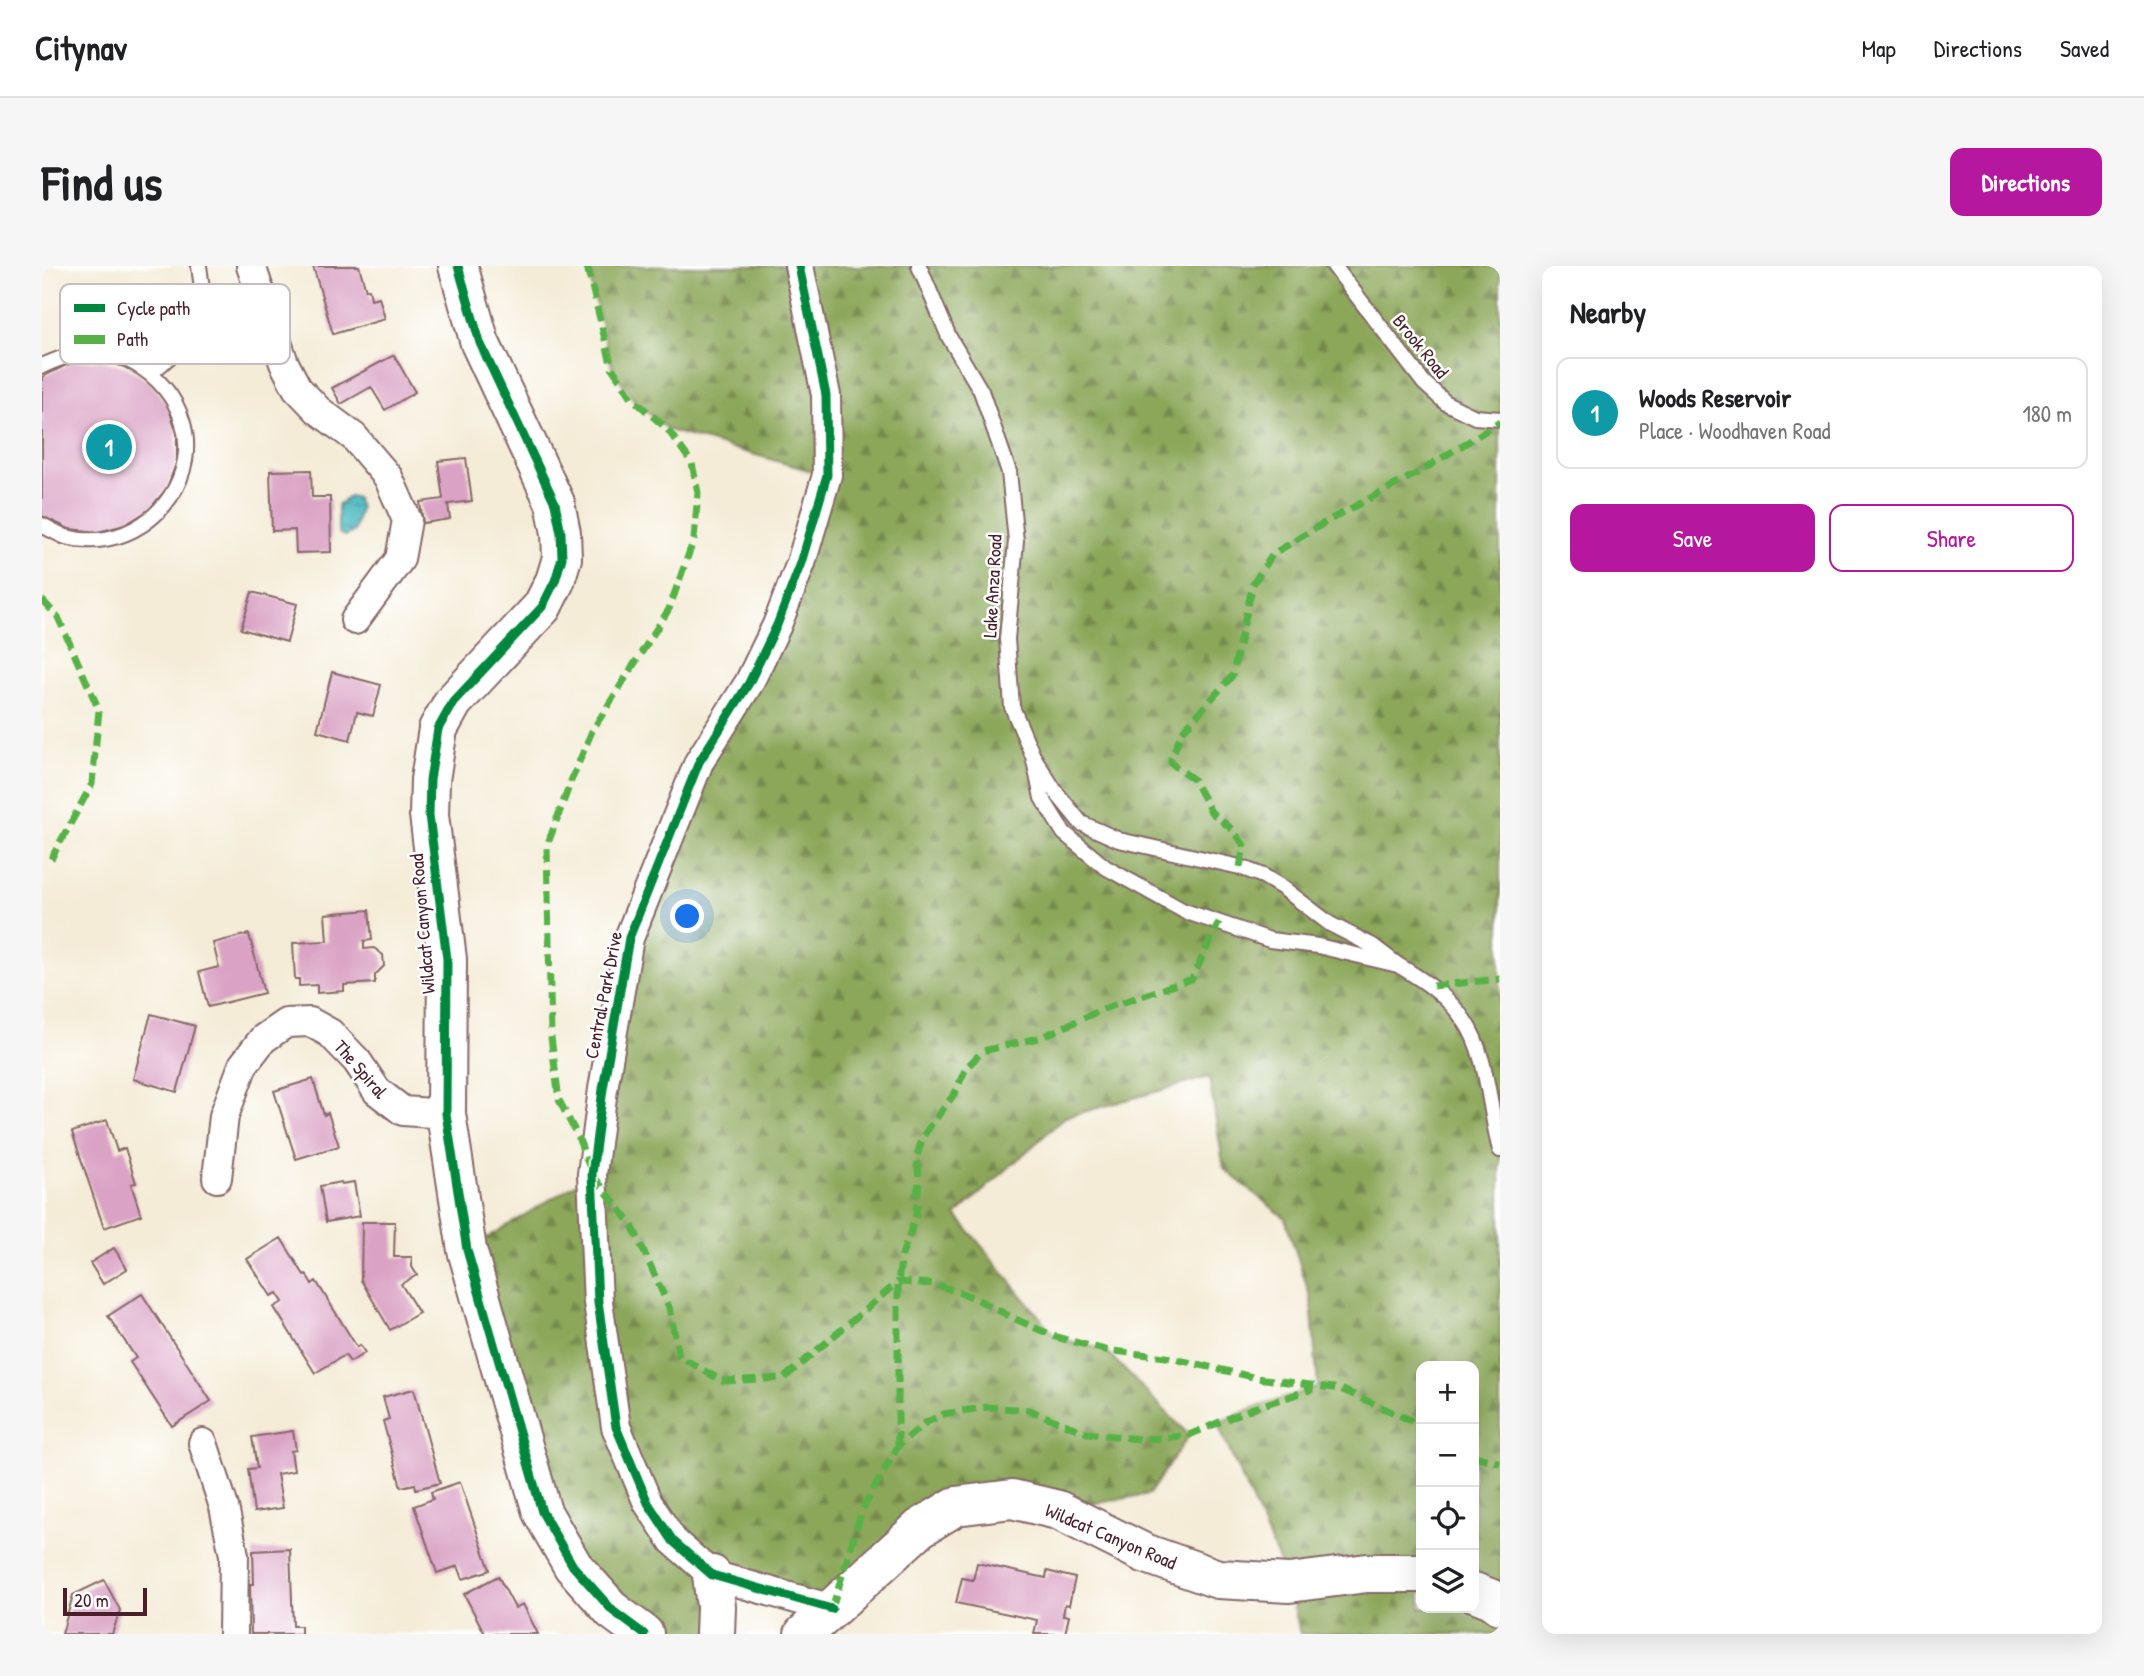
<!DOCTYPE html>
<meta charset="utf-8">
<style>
:root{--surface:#fff;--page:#f6f6f6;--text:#202124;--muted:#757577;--line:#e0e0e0;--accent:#b5179e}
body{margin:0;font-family:"Patrick Hand",sans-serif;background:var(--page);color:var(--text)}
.controls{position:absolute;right:21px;bottom:21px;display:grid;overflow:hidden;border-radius:14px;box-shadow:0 7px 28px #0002}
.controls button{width:63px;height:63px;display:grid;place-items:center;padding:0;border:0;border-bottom:2px solid var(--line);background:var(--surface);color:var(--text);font:35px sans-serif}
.scale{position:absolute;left:21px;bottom:18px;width:84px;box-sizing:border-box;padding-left:7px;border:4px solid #4a1f2b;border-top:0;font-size:19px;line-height:24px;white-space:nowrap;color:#4a1f2b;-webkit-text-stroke:5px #fff;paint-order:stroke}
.you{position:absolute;left:646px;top:651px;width:24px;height:24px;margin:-18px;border:5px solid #fff;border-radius:50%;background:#1a73e8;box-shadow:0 0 0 10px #1a73e833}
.badge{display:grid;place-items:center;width:46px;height:46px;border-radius:50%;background:var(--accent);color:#fff;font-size:23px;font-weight:700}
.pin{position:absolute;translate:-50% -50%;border:4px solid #fff;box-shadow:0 2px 7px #0006}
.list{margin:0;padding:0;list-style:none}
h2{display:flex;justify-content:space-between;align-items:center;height:91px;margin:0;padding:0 28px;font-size:30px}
h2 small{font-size:23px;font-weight:400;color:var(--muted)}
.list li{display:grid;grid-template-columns:46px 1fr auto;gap:21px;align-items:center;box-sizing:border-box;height:112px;margin:0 14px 14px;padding:0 14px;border:2px solid var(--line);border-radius:14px}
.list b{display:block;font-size:26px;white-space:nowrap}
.list p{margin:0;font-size:23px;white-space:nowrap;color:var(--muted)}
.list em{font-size:23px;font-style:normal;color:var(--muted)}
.actions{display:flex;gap:14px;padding:21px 28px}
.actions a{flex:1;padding:16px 0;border:2px solid var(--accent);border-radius:14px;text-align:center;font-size:24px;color:var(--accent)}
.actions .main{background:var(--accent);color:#fff}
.icon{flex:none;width:38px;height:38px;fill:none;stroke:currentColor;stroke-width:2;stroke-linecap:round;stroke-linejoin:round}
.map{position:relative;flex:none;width:1458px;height:1368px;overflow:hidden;border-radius:14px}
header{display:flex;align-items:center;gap:42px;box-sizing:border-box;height:98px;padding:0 35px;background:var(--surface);border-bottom:2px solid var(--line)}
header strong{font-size:33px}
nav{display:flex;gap:38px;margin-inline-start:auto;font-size:24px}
.intro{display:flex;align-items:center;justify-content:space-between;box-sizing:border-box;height:168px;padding:0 42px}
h1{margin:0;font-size:49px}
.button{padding:18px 32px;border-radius:14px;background:var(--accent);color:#fff;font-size:24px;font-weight:700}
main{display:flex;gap:42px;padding:0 42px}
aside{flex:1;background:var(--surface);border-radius:14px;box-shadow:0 7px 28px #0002}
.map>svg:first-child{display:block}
</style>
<header>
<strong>Citynav</strong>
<nav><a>Map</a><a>Directions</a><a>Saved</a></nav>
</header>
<div class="intro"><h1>Find us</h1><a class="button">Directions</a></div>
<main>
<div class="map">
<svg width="1458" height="1368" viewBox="0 0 1458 1368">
<defs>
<pattern id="forest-firs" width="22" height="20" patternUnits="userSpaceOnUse" patternTransform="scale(1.75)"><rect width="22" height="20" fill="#8ca75a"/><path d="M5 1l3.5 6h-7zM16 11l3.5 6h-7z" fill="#74874b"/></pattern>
<pattern id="water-ripples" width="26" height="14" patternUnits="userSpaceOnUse" patternTransform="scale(1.75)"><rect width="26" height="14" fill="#4bbac1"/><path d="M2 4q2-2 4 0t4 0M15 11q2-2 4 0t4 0" fill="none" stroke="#40979d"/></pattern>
</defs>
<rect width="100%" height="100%" fill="#fff"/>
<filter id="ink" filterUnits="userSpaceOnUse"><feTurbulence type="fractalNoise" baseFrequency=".0143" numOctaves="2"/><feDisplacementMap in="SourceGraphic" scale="14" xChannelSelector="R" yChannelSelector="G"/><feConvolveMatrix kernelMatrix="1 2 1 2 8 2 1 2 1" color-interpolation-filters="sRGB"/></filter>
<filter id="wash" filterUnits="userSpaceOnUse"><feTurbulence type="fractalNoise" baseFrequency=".00686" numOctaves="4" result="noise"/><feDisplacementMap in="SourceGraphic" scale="28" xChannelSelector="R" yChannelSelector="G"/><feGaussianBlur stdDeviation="1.57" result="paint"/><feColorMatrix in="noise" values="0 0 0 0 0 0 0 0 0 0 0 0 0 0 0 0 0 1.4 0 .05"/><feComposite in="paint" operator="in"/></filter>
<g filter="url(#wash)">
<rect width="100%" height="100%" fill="#f4ecd7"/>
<!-- forest -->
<path fill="url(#forest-firs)" stroke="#6b6342" stroke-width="2" fill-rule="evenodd" d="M 545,0 L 1458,0 L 1458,1368 L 1258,1368 L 1247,1317 L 1175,1157 L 1211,1142 L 1276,1121 L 1269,1033 L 1243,952 L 1182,903 L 1167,811 L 1023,851 L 914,949 L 1014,1071 L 1063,1084 L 1147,1169 L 1107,1228 L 1016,1244 L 914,1240 L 790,1343 L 671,1309 L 673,1368 L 602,1368 L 531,1300 L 425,984 L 550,908 L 587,672 L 707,417 L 784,209 L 626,164 L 591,133 L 570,102 ZM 1379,1100 L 1432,1100 L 1432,1342 L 1379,1342 Z"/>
<!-- water -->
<path fill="url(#water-ripples)" stroke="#4a6c76" stroke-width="2" d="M 308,230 L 314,232 L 318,242 L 312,265 L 304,270 L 298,268 L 296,265 L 296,239 Z"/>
<g id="blocks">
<!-- building -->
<path fill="#daa2c4" d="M 271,0 L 317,0 L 324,24 L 327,23 L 329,33 L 337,31 L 343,53 L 291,68 Z
M 352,89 L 373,126 L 343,144 L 329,121 L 299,138 L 290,122 Z
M 58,94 L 85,101 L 109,117 L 126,140 L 135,167 L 135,195 L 125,222 L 107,244 L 83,259 L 56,266 L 27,263 L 0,250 L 0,111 L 30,96 Z
M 424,192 L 430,235 L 406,238 L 408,253 L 381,257 L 378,236 L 401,233 L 396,195 Z
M 269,204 L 270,231 L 288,231 L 289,286 L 254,287 L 253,264 L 230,265 L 228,205 Z
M 210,326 L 255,338 L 245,376 L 199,363 Z
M 290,406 L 339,419 L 331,450 L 315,446 L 308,474 L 275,465 Z
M 327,644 L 330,674 L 322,675 L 322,683 L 332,682 L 341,689 L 342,700 L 333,709 L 333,717 L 302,719 L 302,725 L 275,727 L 275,719 L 257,720 L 257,713 L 253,713 L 251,677 L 285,675 L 283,648 Z
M 207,668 L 222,727 L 166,741 L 157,706 L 177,701 L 171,677 Z
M 109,748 L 153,760 L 135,826 L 91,813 Z
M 271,813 L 282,849 L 286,847 L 297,880 L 254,893 L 232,825 Z
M 65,854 L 75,885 L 83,882 L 94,917 L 89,918 L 99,949 L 62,962 L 30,866 Z
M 299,916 L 300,918 L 312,916 L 318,950 L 284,956 L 278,920 Z
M 320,956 L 353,956 L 352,991 L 370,991 L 370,1001 L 375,1009 L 359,1018 L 377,1047 L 348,1064 L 319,1014 Z
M 239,972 L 262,1009 L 264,1008 L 270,1018 L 274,1015 L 315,1081 L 318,1079 L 323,1087 L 308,1096 L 303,1089 L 273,1107 L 232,1041 L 241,1036 L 235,1027 L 229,1030 L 205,993 Z
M 72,982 L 85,1003 L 61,1018 L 48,997 Z
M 100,1028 L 169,1135 L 130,1160 L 88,1096 L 94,1092 L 66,1050 Z
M 372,1123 L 398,1217 L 374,1223 L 373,1218 L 359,1221 L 341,1155 L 347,1153 L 341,1131 Z
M 251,1165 L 254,1184 L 249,1185 L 252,1205 L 235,1208 L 241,1242 L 212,1246 L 206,1203 L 215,1202 L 210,1171 Z
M 418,1216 L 448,1304 L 421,1313 L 416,1300 L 395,1307 L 372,1240 L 391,1233 L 389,1226 Z
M 248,1283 L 251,1360 L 259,1360 L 259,1368 L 209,1368 L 208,1318 L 212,1318 L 211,1285 Z
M 935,1297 L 1004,1312 L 1005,1305 L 1033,1312 L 1027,1339 L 1023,1338 L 1021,1349 L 1027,1350 L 1023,1368 L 992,1368 L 995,1354 L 914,1337 L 920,1312 L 931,1314 Z
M 456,1310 L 473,1342 L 481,1338 L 496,1368 L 443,1368 L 422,1328 Z
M 62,1314 L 78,1344 L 70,1368 L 20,1368 L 31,1329 Z"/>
</g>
</g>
<g filter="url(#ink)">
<use href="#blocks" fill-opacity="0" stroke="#866767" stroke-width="2"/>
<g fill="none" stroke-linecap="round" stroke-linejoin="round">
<defs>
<path id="lane" d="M 877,0 L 907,71 L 939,125 L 967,206 L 974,275 L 965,373 L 970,441 L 991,490 L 1013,525 L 1039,557 L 1077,574 L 1198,601 L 1221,610 L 1241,622 L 1288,658 L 1331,680 L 1356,699 L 1276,680 L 1228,674 L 1142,645 L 1063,601 L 1022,567 L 1000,532 L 991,490
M 1292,0 L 1382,117 L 1404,137 L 1433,151 L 1458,153
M 0,100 C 18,92 36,85 56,86 C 108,91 152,141 143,194 C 134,248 78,286 24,271 C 16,268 8,263 0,259
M 109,107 L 156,66 L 164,52 L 157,0
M 1356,699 C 1381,714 1406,730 1422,754 C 1446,788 1447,843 1458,884"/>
<path id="street" d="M 209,0 L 242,97 L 255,122 L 276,144 L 312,171 L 346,211 L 365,254 L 358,293 L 313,354
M 757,0 L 784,129 L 785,209 L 759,297 L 735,359 L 707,417 L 657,496 L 587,672 L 561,823 L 550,908 L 556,1036 L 574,1161 L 606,1237 L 631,1275 L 670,1309 L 790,1343
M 175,912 L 182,850 L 201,799 L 221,773 L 244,757 L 268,756 L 288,767 L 315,795 L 335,825 L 361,845 L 404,848
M 161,1177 L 182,1241 L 192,1289 L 191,1368"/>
<path id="secondary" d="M 416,0 L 438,77 L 513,237 L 519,267 L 520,292 L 513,315 L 500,341 L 411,436 L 396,463 L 388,514 L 387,549 L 405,693 L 404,848 L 425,984 L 500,1246 L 531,1300 L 571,1345 L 602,1368
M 670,1309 L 674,1341 L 673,1368
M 1432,1326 L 1450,1333 L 1458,1339
M 762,1368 L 878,1262 L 914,1240 L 970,1233 L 1016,1244 L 1102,1287 L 1176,1313 L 1247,1317 L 1325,1307 L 1379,1307"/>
</defs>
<!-- lane casing -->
<use href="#lane" stroke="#866767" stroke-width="18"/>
<!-- street casing -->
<use href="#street" stroke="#866767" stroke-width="32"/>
<!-- secondary casing -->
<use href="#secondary" stroke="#866767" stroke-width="42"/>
<!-- lane -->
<use href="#lane" stroke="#fff" stroke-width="14"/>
<!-- street -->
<use href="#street" stroke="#fff" stroke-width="28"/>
<!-- secondary -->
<use href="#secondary" stroke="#fff" stroke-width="38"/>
<!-- quiet -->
<path stroke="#57b146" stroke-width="7" stroke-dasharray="14 7" stroke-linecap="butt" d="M 545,0 L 570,102 L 591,133 L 626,164 L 650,197 L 656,227 L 652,273 L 627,343 L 550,465 L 529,515 L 505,580 L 509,771 L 517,834 L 536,871 L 550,908 L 590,959 L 627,1041 L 637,1090 L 680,1115 L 742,1112 L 856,1016 L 893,1018 L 933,1032 L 971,1052 L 1014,1071 L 1063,1084 L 1124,1091 L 1215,1112 L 1299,1123 L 1368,1154 L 1379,1161
M 0,334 L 16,351 L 57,444 L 50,518 L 9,593
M 1198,601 L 1202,579 L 1191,564 L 1169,546 L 1151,513 L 1129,497 L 1129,492 L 1140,466 L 1190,410 L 1211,318 L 1231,288 L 1287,254 L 1374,208 L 1458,156
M 1391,720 L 1458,713
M 856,1180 L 856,1016 L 860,989 L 874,950 L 877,913 L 875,890 L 881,870 L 913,827 L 924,802 L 941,785 L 1000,771 L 1061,743 L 1150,713 L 1177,656
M 1432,1190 L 1458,1197
M 790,1343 L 820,1244 L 856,1180 L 883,1157 L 902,1148 L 946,1141 L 987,1144 L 1045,1167 L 1097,1173 L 1122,1172 L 1147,1169 L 1211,1142 L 1271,1123"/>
<defs>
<path id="cycleway" d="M 416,0 L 438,77 L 513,237 L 519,267 L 520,292 L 513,315 L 500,341 L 411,436 L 396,463 L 388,514 L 387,549 L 405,693 L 404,848 L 425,984 L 500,1246 L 531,1300 L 571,1345 L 602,1368
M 757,0 L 784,129 L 785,209 L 759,297 L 735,359 L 707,417 L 657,496 L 587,672 L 561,823 L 550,908 L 556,1036 L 574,1161 L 606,1237 L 631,1275 L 670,1309 L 790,1343"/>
</defs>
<!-- cycleway casing -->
<use href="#cycleway" stroke="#fff" stroke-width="13"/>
<!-- cycleway -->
<use href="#cycleway" stroke="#00873e" stroke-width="9"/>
</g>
</g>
<g text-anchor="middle" stroke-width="5" stroke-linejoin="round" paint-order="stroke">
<!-- street labels -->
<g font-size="19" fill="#4a1f2b" stroke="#fff">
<text transform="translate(1379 80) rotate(51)" y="7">Brook Road</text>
<text transform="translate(950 320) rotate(-87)" y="7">Lake Anza Road</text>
<text transform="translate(380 658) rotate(-95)" y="7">Wildcat Canyon Road</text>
<text transform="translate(561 729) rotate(-79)" y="7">Central Park Drive</text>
<text transform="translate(319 803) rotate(49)" y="7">The Spiral</text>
<text transform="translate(1069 1270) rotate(23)" y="7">Wildcat Canyon Road</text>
</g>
</g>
<!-- legend -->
<rect x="18" y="18" width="230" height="80" rx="10" fill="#fff" stroke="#c9bcbf" stroke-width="2"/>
<rect x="32" y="38" width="31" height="8" fill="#00873e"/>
<rect x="32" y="69" width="31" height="9" fill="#57b146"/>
<g font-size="19" fill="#4a1f2b">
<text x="75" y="49">Cycle path</text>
<text x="75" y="80">Path</text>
</g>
</svg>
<div class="controls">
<button>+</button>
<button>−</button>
<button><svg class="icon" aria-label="locate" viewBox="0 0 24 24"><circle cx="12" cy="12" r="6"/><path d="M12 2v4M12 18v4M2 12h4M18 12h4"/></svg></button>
<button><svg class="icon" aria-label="layers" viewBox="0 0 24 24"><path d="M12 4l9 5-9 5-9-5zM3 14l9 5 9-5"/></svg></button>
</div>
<div class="scale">20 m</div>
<div class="you"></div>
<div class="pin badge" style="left:67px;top:181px;background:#0f9aa8">1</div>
</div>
<aside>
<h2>Nearby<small></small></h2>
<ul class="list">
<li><span class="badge" style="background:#0f9aa8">1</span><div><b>Woods Reservoir</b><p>Place · Woodhaven Road</p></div><em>180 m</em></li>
</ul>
<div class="actions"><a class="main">Save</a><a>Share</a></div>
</aside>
</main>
